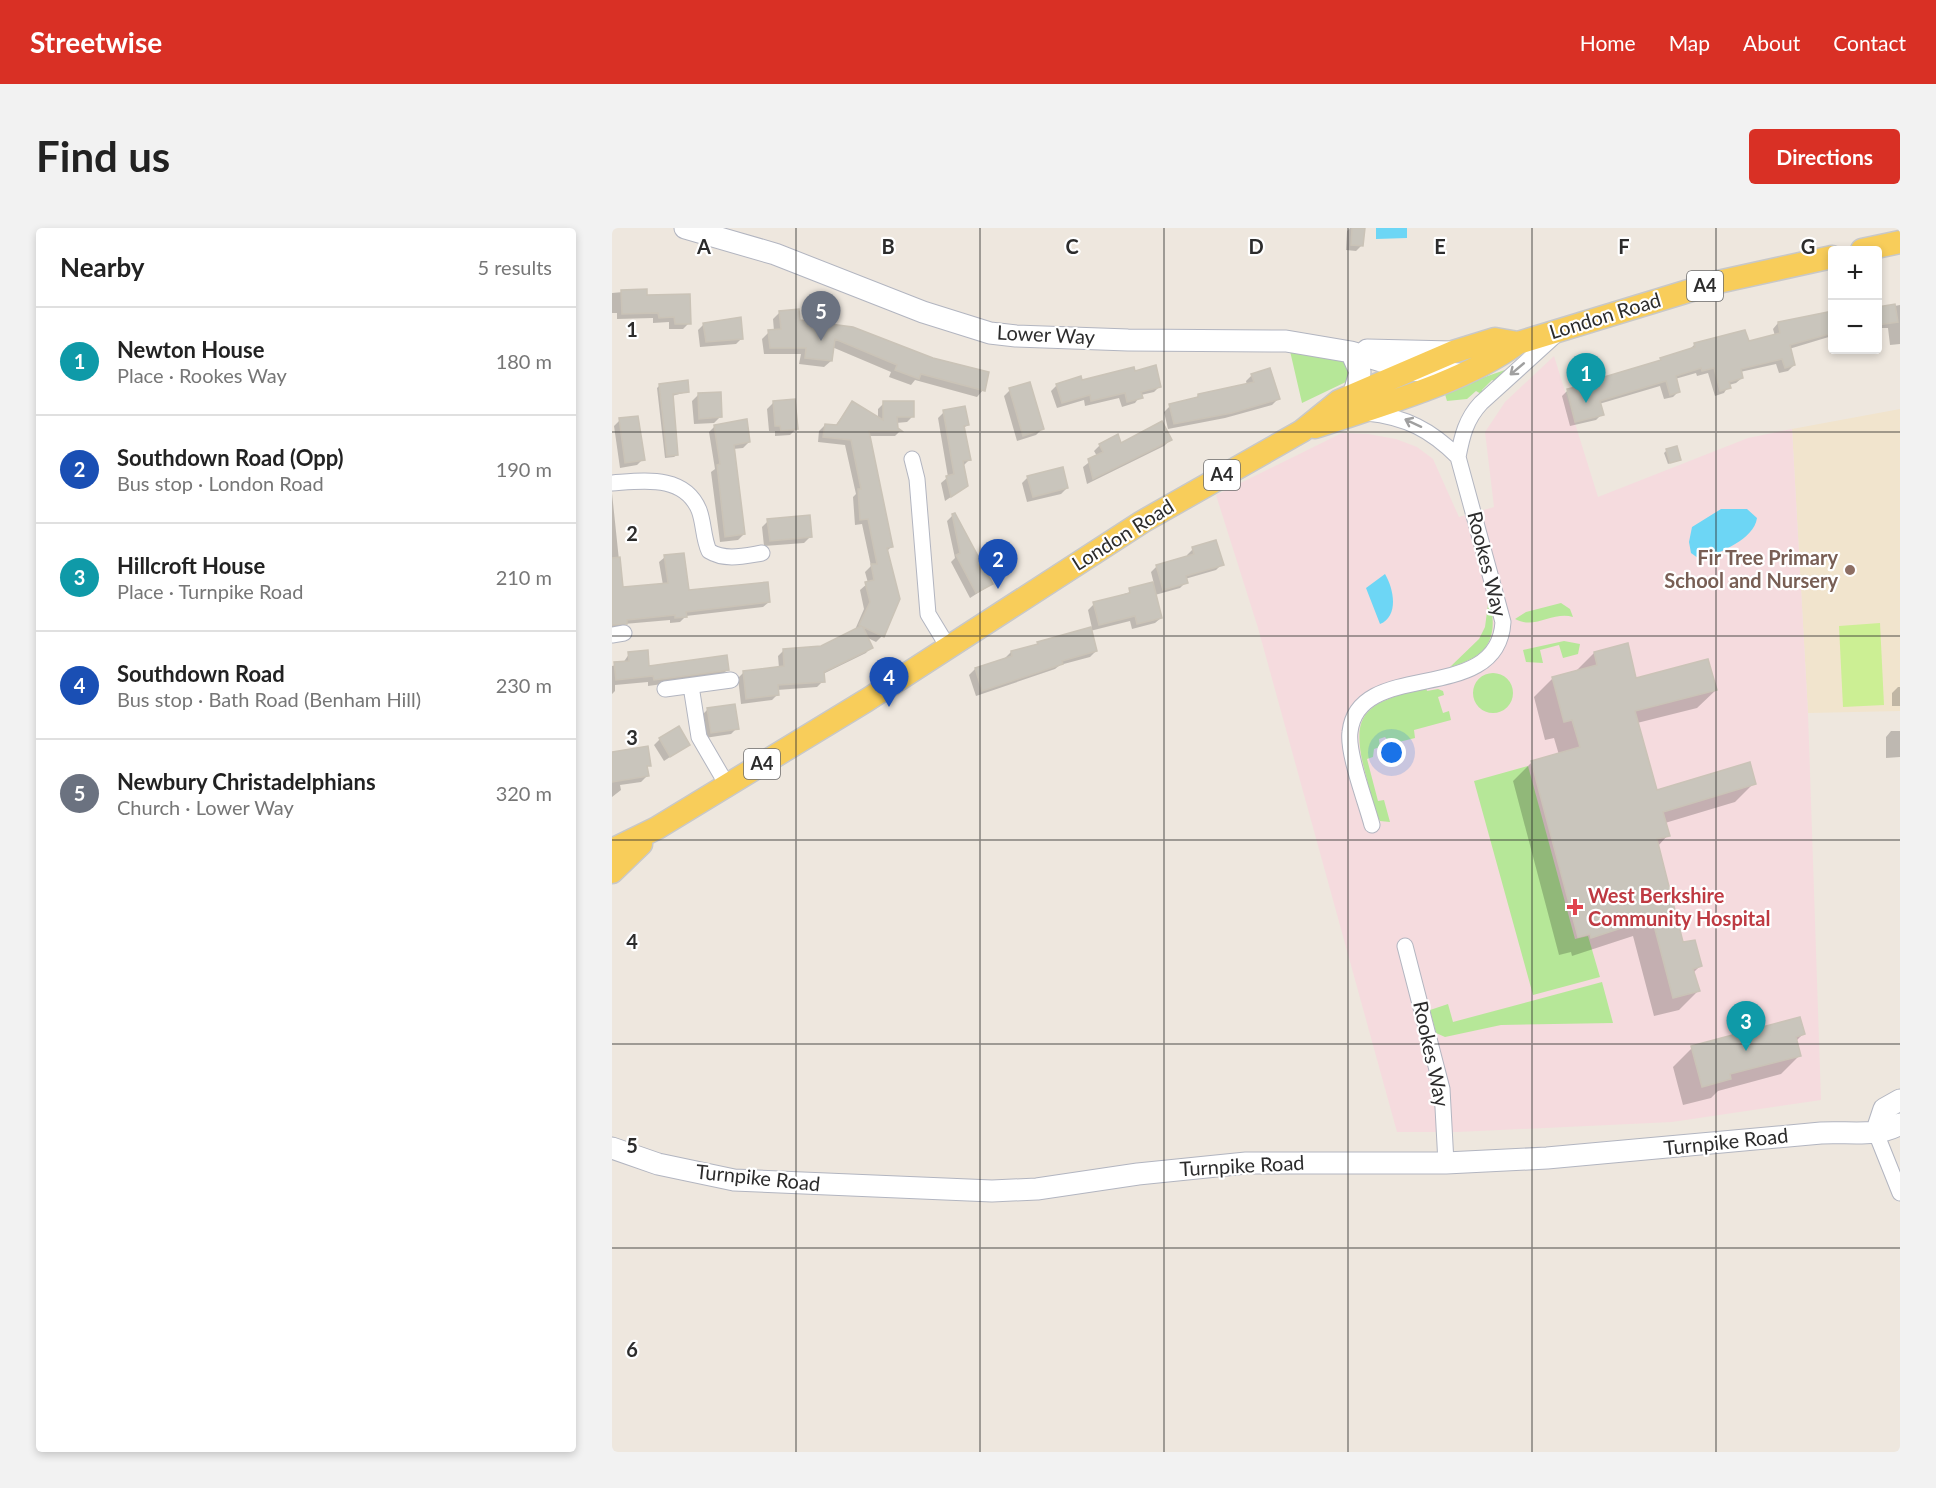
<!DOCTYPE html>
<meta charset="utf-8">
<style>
:root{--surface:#fff;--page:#f2f2f2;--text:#222;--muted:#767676;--line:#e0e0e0;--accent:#d93025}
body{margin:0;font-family:Lato,sans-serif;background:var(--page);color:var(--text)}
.controls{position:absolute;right:18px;top:18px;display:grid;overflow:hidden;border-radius:6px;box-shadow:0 3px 9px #0003}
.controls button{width:54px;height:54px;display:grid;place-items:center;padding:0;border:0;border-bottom:2px solid var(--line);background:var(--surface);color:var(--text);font:30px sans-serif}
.you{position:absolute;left:780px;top:525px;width:21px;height:21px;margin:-15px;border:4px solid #fff;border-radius:50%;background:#1a73e8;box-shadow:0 0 0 9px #1a73e833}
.badge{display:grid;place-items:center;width:39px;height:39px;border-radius:50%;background:var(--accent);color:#fff;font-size:20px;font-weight:700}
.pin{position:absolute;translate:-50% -50px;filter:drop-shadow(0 2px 3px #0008)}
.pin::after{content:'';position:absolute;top:32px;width:21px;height:18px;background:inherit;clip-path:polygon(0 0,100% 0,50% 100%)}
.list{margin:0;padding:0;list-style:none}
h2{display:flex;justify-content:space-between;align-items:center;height:78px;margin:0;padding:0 24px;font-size:26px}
h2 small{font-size:20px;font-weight:400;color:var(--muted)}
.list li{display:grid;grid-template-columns:39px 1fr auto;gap:18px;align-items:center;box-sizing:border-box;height:108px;padding:0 24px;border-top:2px solid var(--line)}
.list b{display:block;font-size:22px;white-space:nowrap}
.list p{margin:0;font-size:20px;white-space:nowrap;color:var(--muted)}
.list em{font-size:20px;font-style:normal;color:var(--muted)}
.map{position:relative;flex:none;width:1288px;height:1224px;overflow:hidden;border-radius:6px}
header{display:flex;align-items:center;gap:36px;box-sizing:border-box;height:84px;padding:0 30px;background:var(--accent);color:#fff}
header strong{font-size:28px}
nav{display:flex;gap:33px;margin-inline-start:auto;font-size:21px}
.intro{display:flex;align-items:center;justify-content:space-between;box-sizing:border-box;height:144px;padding:0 36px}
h1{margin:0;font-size:42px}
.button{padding:15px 27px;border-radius:6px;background:var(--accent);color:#fff;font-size:21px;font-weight:700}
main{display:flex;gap:36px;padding:0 36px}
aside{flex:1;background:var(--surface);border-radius:6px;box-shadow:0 3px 9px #0003}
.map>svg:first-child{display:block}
</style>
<header>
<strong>Streetwise</strong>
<nav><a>Home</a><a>Map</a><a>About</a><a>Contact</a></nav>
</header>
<div class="intro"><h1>Find us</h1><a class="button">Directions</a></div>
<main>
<aside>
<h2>Nearby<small>5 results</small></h2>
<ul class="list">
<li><span class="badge" style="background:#0f9aa8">1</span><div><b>Newton House</b><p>Place · Rookes Way</p></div><em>180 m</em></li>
<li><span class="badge" style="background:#1a4fb4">2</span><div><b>Southdown Road (Opp)</b><p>Bus stop · London Road</p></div><em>190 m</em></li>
<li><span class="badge" style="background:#0f9aa8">3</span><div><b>Hillcroft House</b><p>Place · Turnpike Road</p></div><em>210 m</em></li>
<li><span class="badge" style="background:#1a4fb4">4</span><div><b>Southdown Road</b><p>Bus stop · Bath Road (Benham Hill)</p></div><em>230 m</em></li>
<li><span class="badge" style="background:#6b7280">5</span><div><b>Newbury Christadelphians</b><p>Church · Lower Way</p></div><em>320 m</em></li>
</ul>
</aside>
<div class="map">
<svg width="1288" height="1224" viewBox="0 0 1288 1224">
<rect width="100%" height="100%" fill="#eee7de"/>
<!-- education -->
<path fill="#f1e4cd" d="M 1288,181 L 1288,483 L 1196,485 L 1180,201 Z"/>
<!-- medical -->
<path fill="#f5dbde" d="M 942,128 L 986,269 L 1136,210 L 1180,201 L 1196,485 L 1209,872 L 1060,894 L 845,904 L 785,904 L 646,400 L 604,267 L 730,205 L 756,206 L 784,211 L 805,219 L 821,231 L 847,289 L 882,279 L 873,204 L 893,174 Z"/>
<!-- green -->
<path fill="#b6e798" d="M 678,123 L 732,133 L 737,137 L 738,152 L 690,175 Z
M 893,142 L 895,144 L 885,154 L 880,152 L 870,162 L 871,167 L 864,163 L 855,171 L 835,173 L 832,163 Z
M 877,369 C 887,409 878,428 838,439 L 867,411 L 873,399 Z
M 949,375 L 958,381 L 961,389 C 941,383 923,402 903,391 L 914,384 Z
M 952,413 L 968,416 L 966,426 L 951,430 L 947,417 L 928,422 L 931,435 L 914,434 L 911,422 Z
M861 465a20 20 0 1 1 40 0a20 20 0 1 1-40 0Z
M 814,459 L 815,463 L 826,461 L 831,463 L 832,467 L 826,469 L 831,485 L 837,483 L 839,492 L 802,502 L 803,510 L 779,516 L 773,509 L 767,511 L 768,519 L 762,521 L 761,529 L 755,531 L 766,573 L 772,572 L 778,594 L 768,593 C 760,581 758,562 754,548 C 736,482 754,476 814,459 Z
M 916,538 L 963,711 L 976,708 L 988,749 L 921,767 L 862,553 Z
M 990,754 L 1001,795 L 889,797 L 833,809 L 824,805 L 818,782 L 836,776 L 841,794 Z"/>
<!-- pitch -->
<path fill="#ccef94" d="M 1268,395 L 1272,477 L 1231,479 L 1227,398 Z"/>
<!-- water -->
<path fill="#6dd6f5" d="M 764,0 L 795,0 L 795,10 L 764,11 Z
M 1109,281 L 1135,281 L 1145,290 C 1142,312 1108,323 1090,333 L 1079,325 L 1077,314 L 1080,299 Z
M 773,346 C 782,361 787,388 768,396 L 754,360 Z"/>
<!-- shadow -->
<path fill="#0003" d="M 738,0 L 751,0 L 750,17 L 744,23 L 734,22 L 735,3 Z
M 33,62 L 34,69 L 77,95 L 71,101 L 57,101 L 57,94 L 41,95 L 41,90 L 5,91 L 5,85 L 0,85 L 0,65 Z
M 1288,77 L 1288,116 L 1278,117 L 1276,100 L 1266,100 L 1266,81 Z
M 168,84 L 187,94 L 320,131 L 371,162 L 365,169 L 303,152 L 299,157 L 277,149 L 279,144 L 220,119 L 219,133 L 212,139 L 187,136 L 189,126 L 152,126 L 150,111 L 157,104 L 162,103 L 161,91 Z
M 1220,84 L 1220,108 L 1177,121 L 1182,137 L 1176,143 L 1167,145 L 1164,136 L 1128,144 L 1130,150 L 1124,155 L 1117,157 L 1112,165 L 1103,168 L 1096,145 L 1085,148 L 1084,145 L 1063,151 L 1067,163 L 1061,169 L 1052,171 L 1048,158 L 987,176 L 990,186 L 984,192 L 958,198 L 950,168 L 956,162 L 1045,135 L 1076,123 L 1083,116 L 1136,115 L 1163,108 L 1161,101 L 1166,95 Z
M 92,96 L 130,110 L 124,116 L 88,119 L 86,102 Z
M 522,145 L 548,158 L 542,164 L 529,167 L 523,175 L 510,179 L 507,170 L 473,178 L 472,172 L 445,180 L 439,163 L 445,157 Z
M 640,147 L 666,171 L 660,177 L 613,190 L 556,201 L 552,184 L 558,178 L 582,172 L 586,168 L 635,157 L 634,153 Z
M 48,157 L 75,164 L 60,168 L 65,227 L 62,229 L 53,230 L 45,160 Z
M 398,162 L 430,201 L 424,207 L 405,213 L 392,168 Z
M 86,167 L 108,189 L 102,195 L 82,196 L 80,173 Z
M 161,175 L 184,201 L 178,207 L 163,208 L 163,203 L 157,203 L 155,181 Z
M 240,175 L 266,190 L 266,181 L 272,175 L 300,189 L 295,194 L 284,195 L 284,201 L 288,203 L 283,208 L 257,208 L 280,318 L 274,324 L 270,408 L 264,414 L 254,409 L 259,419 L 254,425 L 211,446 L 211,453 L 205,459 L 165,462 L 166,466 L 160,472 L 129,476 L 126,450 L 132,444 L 167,440 L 166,428 L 172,422 L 210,420 L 242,404 L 252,381 L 248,362 L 256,355 L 253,344 L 259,338 L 250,296 L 243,297 L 241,269 L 244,266 L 233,217 L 206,214 L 207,203 L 213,197 L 223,198 Z
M 332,184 L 355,197 L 351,201 L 358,231 L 352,237 L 355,258 L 333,273 L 329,255 L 336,249 L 326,190 Z
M 8,192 L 31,231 L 25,237 L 8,240 L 2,198 Z
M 103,198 L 137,214 L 131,220 L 121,221 L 132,306 L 126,312 L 108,314 L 99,244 L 103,241 L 97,204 Z
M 558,212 L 552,218 L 475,256 L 471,239 L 485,228 L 482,223 L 488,217 Z
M 1055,222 L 1067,231 L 1056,236 L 1052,225 Z
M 416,249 L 455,260 L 449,266 L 415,274 L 410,255 Z
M 0,265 L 10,361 L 51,357 L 47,334 L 53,329 L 76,364 L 157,374 L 151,379 L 74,388 L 68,394 L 58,395 L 58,392 L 12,396 L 8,400 L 0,401 Z
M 341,287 L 380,356 L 358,370 L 339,334 L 343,330 L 335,293 Z
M 156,293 L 198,309 L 192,315 L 152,318 L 150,299 Z
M 581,321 L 610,336 L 604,342 L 573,351 L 574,354 L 568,360 L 543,367 L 549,390 L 543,395 L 520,401 L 518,393 L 478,403 L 484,423 L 478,429 L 448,437 L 443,441 L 364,468 L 357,447 L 363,441 L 393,430 L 399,424 L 480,400 L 476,382 L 482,376 L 542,356 L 539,344 L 545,338 L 575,330 L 575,327 Z
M 982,425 L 1023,452 L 1104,462 L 1085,480 L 1025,495 L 1044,564 L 1142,555 L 1123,574 L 1053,595 L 1056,607 L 1046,618 L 1070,716 L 1088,738 L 1081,745 L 1086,763 L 1067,782 L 1042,788 L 1021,708 L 960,728 L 959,724 L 947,727 L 901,553 L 920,534 L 947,527 L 942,510 L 933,512 L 922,469 L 941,450 L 963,444 Z
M 17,426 L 36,439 L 115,442 L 109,448 L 36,458 L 36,454 L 3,457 L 3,463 L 0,466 L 0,438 L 11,435 Z
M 1286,459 L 1288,459 L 1288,478 L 1280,478 L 1280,465 Z
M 95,482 L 125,500 L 119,506 L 93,510 L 89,488 Z
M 1279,503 L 1288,503 L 1288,529 L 1274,530 L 1274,509 Z
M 48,511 L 76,517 L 52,533 L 42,517 Z
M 0,528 L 37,537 L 34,541 L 35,548 L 29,554 L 8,557 L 9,562 L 0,569 Z
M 1191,806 L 1184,813 L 1188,827 L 1169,846 L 1106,863 L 1099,870 L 1071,877 L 1061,839 L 1080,820 Z"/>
<!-- building -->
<path fill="#c9c5bc" stroke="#cac3b7" stroke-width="1.5" d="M 740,0 L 753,0 L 751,18 L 739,17 Z
M 35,61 L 35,67 L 78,66 L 79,96 L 63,96 L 62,89 L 47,90 L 46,85 L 10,86 L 9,62 Z
M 1283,76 L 1286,94 L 1266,97 L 1266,79 Z
M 187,81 L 188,92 L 241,99 L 321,130 L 377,144 L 373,163 L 309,146 L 307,151 L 283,142 L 285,137 L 223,111 L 220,133 L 193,130 L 194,120 L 158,120 L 156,102 L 169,101 L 167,83 Z
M 1221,83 L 1221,105 L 1178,117 L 1183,137 L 1173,140 L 1170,131 L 1129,141 L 1131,150 L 1117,154 L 1119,160 L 1108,163 L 1102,140 L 1090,143 L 1089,140 L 1064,148 L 1068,164 L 1058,167 L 1054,153 L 988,173 L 992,187 L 963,194 L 955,161 L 993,152 L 992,149 L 1049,132 L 1048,130 L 1083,119 L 1082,115 L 1133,102 L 1137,113 L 1168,105 L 1166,94 Z
M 129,89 L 131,111 L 94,114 L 91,95 Z
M 544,137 L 549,159 L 529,164 L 531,170 L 515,174 L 513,165 L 479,173 L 478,167 L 450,175 L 444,156 L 469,148 L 470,152 L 522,139 L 523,143 Z
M 658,140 L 668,171 L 620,185 L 562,196 L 557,176 L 586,169 L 586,166 L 642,154 L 639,146 Z
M 76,152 L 77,164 L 61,166 L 66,227 L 55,228 L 47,156 Z
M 418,154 L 432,201 L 411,208 L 397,160 Z
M 109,164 L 110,189 L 87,191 L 86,165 Z
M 183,171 L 186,201 L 169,203 L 168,198 L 163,198 L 161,173 Z
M 240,173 L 271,192 L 271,173 L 302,173 L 302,189 L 285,189 L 286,200 L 290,203 L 257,203 L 281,319 L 275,320 L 288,371 L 272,409 L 251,399 L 261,420 L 212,444 L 213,454 L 166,457 L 167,467 L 134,471 L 131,443 L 172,438 L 171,421 L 209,418 L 249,398 L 247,397 L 258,374 L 253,354 L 262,352 L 259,336 L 265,336 L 256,291 L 248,292 L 246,261 L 249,261 L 239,212 L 211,209 L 213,196 L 225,197 Z
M 353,178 L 357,197 L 352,198 L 359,232 L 351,233 L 356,258 L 339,269 L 334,248 L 342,246 L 331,182 Z
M 26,188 L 33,232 L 13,235 L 7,190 Z
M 135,191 L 138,214 L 122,217 L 133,306 L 113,309 L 105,237 L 108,236 L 102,197 Z
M 550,193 L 560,212 L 481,251 L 476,231 L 491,224 L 487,216 L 506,206 L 509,215 Z
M 1065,218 L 1069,232 L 1058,235 L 1054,221 Z
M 451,239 L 456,260 L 421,269 L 415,248 Z
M 343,285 L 381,356 L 364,365 L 344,327 L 348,325 L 340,286 Z
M 198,287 L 200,309 L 158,313 L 155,291 Z
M 604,312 L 612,337 L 574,348 L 576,355 L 551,362 L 544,337 L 582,326 L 580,319 Z
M 72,325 L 77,362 L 156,354 L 158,374 L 74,384 L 75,389 L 63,390 L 63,387 L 15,392 L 15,396 L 0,397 L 0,330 L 8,329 L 11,359 L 56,355 L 52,327 Z
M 541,354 L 550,390 L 525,396 L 523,388 L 487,397 L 481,374 L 518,365 L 517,360 Z
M 479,399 L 485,423 L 450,433 L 451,436 L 370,463 L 363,440 L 400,428 L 399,423 L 426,416 L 425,414 Z
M 1016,415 L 1024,450 L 1096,431 L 1105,462 L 1023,483 L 1045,562 L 1138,534 L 1144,556 L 1051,584 L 1058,608 L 1045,611 L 1071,714 L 1083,712 L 1090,738 L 1081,741 L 1088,763 L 1061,770 L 1040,690 L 979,710 L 978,706 L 966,709 L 919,533 L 968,519 L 960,492 L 952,494 L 940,449 L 985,437 L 982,424 Z
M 36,422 L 37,438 L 115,427 L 117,442 L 42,452 L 41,448 L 4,452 L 2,434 L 17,433 L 16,424 Z
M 123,476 L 127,501 L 99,505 L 95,480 Z
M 67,498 L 78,517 L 58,529 L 47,510 Z
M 36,518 L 39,538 L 35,538 L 37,548 L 0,554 L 0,524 Z
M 1188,789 L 1193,806 L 1184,809 L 1189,828 L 1118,846 L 1119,851 L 1090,859 L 1079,818 Z"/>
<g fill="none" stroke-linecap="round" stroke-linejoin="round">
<defs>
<path id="street" d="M 755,185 C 794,189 819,202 846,229
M 300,231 L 305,251 L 316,386 L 336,419
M 0,255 C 31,253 72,246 87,282 C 92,295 91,310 97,323 C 113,333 132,328 150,325
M 0,407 L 12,405
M 79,458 L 87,509 L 115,557
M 53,461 L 119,452
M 760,597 C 754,574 735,525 738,504 C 746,429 886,479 891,394 L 846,229 C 850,208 854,191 869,175 L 945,106
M 793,718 L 830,861 L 834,935
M 1264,905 L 1288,965"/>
<path id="secondary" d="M 73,0 L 163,26 L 311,84 L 378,105 L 404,108 L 516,112 L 674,113 L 739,124 L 799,142 L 847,146
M 755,122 L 840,124
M 739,124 L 748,144 L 742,165
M 1264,905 L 1272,881 L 1288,872
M 0,920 L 46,936 L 122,952 L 380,963 L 425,961 L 526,946 L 634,935 L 834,935 L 935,930 L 1209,905 C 1235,903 1265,910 1288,896"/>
<path id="primary" d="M 1250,22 L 1288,14
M 703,199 C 768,177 851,155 906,115 L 1106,54 L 1220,29
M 0,622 L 45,600 L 255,472 L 530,294 L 690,203 L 727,173 L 841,124 L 883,111 L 906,115
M 0,644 L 29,616"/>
</defs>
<!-- street casing -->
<use href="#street" stroke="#b2b5c0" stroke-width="17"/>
<!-- secondary casing -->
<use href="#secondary" stroke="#b2b5c0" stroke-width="23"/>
<!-- primary casing -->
<use href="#primary" stroke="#c8c8c8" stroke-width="25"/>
<!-- street -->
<use href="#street" stroke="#fff" stroke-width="15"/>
<!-- secondary -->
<use href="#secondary" stroke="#fff" stroke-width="21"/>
<!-- primary -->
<use href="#primary" stroke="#f8cd5a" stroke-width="22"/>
</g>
<!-- one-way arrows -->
<defs><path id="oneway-shaft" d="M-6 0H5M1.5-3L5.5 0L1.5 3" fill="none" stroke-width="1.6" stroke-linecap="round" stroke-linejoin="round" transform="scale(1.5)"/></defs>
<g stroke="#a0a0a0">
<use href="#oneway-shaft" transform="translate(905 141) rotate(140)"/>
<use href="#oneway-shaft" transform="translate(801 195) rotate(-155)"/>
</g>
<!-- grid -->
<path fill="none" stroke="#2c2c2c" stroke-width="1.5" stroke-opacity="0.55" d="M 184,0 L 184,1224M 368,0 L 368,1224M 552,0 L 552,1224M 736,0 L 736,1224M 920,0 L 920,1224M 1104,0 L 1104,1224M 0,204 L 1288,204M 0,408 L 1288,408M 0,612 L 1288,612M 0,816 L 1288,816M 0,1020 L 1288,1020"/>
<!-- markers -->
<circle fill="#8d6e63" stroke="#fff" stroke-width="2" cx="1238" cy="342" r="6"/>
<path fill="#e0444e" stroke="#fff" stroke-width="2" d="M960 670h6v6h6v6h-6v6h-6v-6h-6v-6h6z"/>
<g text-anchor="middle" stroke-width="4.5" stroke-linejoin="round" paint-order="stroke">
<!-- shield labels -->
<g fill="#fff" stroke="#6b6b6b" stroke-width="1.5">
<rect x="1075" y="43" width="36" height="30" rx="4.5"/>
<rect x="592" y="232" width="36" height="30" rx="4.5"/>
<rect x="132" y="521" width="36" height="30" rx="4.5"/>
</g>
<g font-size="18" font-weight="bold" fill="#2c2c2c">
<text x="1093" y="64">A4</text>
<text x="610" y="253">A4</text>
<text x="150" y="542">A4</text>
</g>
<!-- street labels -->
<g font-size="20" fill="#2c2c2c" stroke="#fff">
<text transform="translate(993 88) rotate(-17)" y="7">London Road</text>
<text transform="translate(434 107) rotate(3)" y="7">Lower Way</text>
<text transform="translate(511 307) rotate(-32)" y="7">London Road</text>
<text transform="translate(875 336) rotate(76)" y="7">Rookes Way</text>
<text transform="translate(819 826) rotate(78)" y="7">Rookes Way</text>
<text transform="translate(1114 914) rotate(-6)" y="7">Turnpike Road</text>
<text transform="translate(630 938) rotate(-3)" y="7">Turnpike Road</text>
<text transform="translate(146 950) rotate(6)" y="7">Turnpike Road</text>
</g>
<!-- education labels -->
<g font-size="20" font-weight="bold" fill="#785e54" stroke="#fff" text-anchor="end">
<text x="1226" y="337">Fir Tree Primary<tspan x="1226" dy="23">School and Nursery</tspan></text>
</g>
<!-- health labels -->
<g font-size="20" font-weight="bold" fill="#be3a42" stroke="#fff" text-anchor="start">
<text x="976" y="675">West Berkshire<tspan x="976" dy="23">Community Hospital</tspan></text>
</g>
</g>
<g font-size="20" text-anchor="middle" font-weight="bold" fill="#2c2c2c" stroke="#fff" stroke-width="4.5" stroke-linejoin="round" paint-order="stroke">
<text x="92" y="26">A</text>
<text x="276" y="26">B</text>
<text x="460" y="26">C</text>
<text x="644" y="26">D</text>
<text x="828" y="26">E</text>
<text x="1012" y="26">F</text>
<text x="1196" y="26">G</text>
<text x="20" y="109">1</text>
<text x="20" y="313">2</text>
<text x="20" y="517">3</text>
<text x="20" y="721">4</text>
<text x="20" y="925">5</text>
<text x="20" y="1129">6</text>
</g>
</svg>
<div class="controls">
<button>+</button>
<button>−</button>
</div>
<div class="you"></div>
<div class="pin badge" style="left:974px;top:175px;background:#0f9aa8">1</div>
<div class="pin badge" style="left:386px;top:361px;background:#1a4fb4">2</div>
<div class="pin badge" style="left:1134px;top:823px;background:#0f9aa8">3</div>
<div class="pin badge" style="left:277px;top:479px;background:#1a4fb4">4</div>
<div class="pin badge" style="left:209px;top:113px;background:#6b7280">5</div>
</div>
</main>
